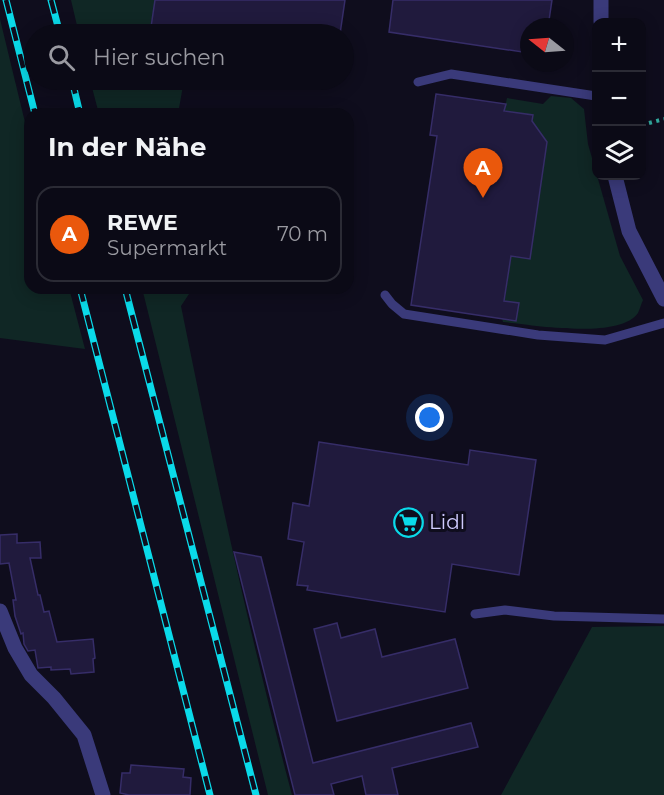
<!DOCTYPE html>
<html lang="de">
<meta charset="utf-8">
<style>
:root{--surface:#0b0a16;--page:#191823;--text:#f1f3f6;--muted:#9a9aa1;--line:#2b2b35;--accent:#ea580c}
body{margin:0;font-family:Montserrat,sans-serif;background:var(--page);color:var(--text)}
.controls{position:absolute;right:18px;top:18px;display:grid;overflow:hidden;border-radius:12px;box-shadow:0 3px 15px #0003}
.controls button{width:54px;height:54px;display:grid;place-items:center;padding:0;border:0;border-bottom:2px solid var(--line);background:var(--surface);color:var(--text);font:30px sans-serif}
.compass{position:absolute;left:520px;top:18px;width:54px;height:54px;border-radius:50%;background:var(--surface);box-shadow:0 3px 15px #0003;rotate:287deg}
.you{position:absolute;left:430px;top:418px;width:21px;height:21px;margin:-15px;border:4px solid #fff;border-radius:50%;background:#1a73e8;box-shadow:0 0 0 9px #1a73e833}
.badge{display:grid;place-items:center;width:39px;height:39px;border-radius:50%;background:var(--accent);color:#fff;font-size:20px;font-weight:700}
.pin{position:absolute;translate:-50% -50px;filter:drop-shadow(0 2px 3px #0008)}
.pin::after{content:'';position:absolute;top:32px;width:21px;height:18px;background:inherit;clip-path:polygon(0 0,100% 0,50% 100%)}
.list{margin:0;padding:0;list-style:none}
h2{display:flex;justify-content:space-between;align-items:center;height:78px;margin:0;padding:0 24px;font-size:26px}
h2 small{font-size:20px;font-weight:400;color:var(--muted)}
.list li{display:grid;grid-template-columns:39px 1fr auto;gap:18px;align-items:center;box-sizing:border-box;height:96px;margin:0 12px 12px;padding:0 12px;border:2px solid var(--line);border-radius:18px}
.list b{display:block;font-size:22px;white-space:nowrap}
.list p{margin:0;font-size:20px;white-space:nowrap;color:var(--muted)}
.list em{font-size:20px;font-style:normal;color:var(--muted)}
.icon{flex:none;width:33px;height:33px;fill:none;stroke:currentColor;stroke-width:2;stroke-linecap:round;stroke-linejoin:round}
.map{position:relative;flex:none;width:664px;height:795px;overflow:hidden}
.search{position:absolute;background:var(--surface);box-shadow:0 3px 15px #0003;left:24px;top:24px;width:330px;height:66px;display:flex;align-items:center;gap:15px;box-sizing:border-box;padding:0 21px;border-radius:33px;color:var(--muted);font-size:22px}
.panel{position:absolute;background:var(--surface);box-shadow:0 3px 15px #0003;left:24px;top:108px;width:330px;height:186px;border-radius:18px}
.map>svg:first-child{display:block}
</style>
<div class="map">
<svg width="664" height="795" viewBox="0 0 664 795">
<rect width="100%" height="100%" fill="#0f0d1d"/>
<!-- green -->
<path fill="#102725" d="M 71,0 L 155,0 L 150,34 L 79,34 Z
M 0,19 L 30,143 L 30,288 L 69,288 L 85,349 L 0,338 Z
M 90,80 L 184,80 L 178,114 L 99,114 Z
M 551,96 L 571,98 L 584,109 L 588,144 L 620,256 L 643,300 C 641,304 640,309 638,313 C 619,340 532,325 503,322 L 502,319 L 511,256 L 530,258 L 547,142 L 532,121 L 533,115 L 504,111 L 507,98 L 543,104 Z
M 142,288 L 193,288 L 181,306 C 214,470 249,633 292,795 L 268,795 Z
M 664,626 L 664,795 L 501,795 L 592,627 Z"/>
<!-- building -->
<path fill="#201a3d" stroke="#362d68" stroke-width="1.5" d="M 155,0 L 345,0 L 340,34 L 150,34 Z
M 393,0 L 552,0 L 548,27 L 529,27 L 529,53 L 389,32 Z
M 436,94 L 506,104 L 504,111 L 533,115 L 532,121 L 547,142 L 530,259 L 511,256 L 504,301 L 519,303 L 516,321 L 411,305 L 437,136 L 430,135 Z
M 319,442 L 468,465 L 470,450 L 536,460 L 519,575 L 452,564 L 445,612 L 307,590 L 308,586 L 297,585 L 304,542 L 288,539 L 293,503 L 309,506 Z
M 17,534 L 17,543 L 40,542 L 41,558 L 30,558 L 38,595 L 40,595 L 44,612 L 49,611 L 57,642 L 93,639 L 95,658 L 93,659 L 94,672 L 71,674 L 70,669 L 51,670 L 51,667 L 38,668 L 35,650 L 28,651 L 24,644 L 23,633 L 21,634 L 15,616 L 13,600 L 16,600 L 9,563 L 0,564 L 0,535 Z
M 234,552 L 261,557 L 313,763 L 471,723 L 478,747 L 392,768 L 398,795 L 366,795 L 362,776 L 331,784 L 334,795 L 295,795 Z
M 337,623 L 341,638 L 375,629 L 382,657 L 455,639 L 468,688 L 337,721 L 314,629 Z
M 131,765 L 184,769 L 183,777 L 191,778 L 190,795 L 129,795 L 120,793 L 122,773 L 130,773 Z"/>
<g fill="none" stroke-linecap="round" stroke-linejoin="round">
<!-- path -->
<path stroke="#32a99e" stroke-width="4" stroke-dasharray="3 4.5" stroke-linecap="butt" d="M 649,123 L 664,119"/>
<!-- service -->
<path stroke="#3a3a7a" stroke-width="9" d="M 418,82 L 451,74 L 596,96
M 385,295 L 392,304 L 404,314 L 538,335 L 605,340 L 664,323
M 475,614 L 505,610 L 554,616 L 664,619"/>
<!-- minor -->
<path stroke="#3a3a7a" stroke-width="15" d="M 0,611 L 15,648 L 31,675 L 54,698 L 84,735 L 103,795"/>
<!-- tertiary -->
<path stroke="#3a3a7a" stroke-width="15" d="M 601,0 L 601,22
M 615,176 L 629,231 L 664,299"/>
<defs>
<path id="rail" d="M 6,0 L 35,114
M 51,0 L 60,34
M 72,80 L 80,114
M 80,288 L 210,795
M 125,288 L 256,795"/>
</defs>
<!-- rail casing -->
<use href="#rail" stroke="#0adae9" stroke-width="7"/>
<!-- rail -->
<use href="#rail" stroke="#0f0d1d" stroke-width="4.5" stroke-dasharray="14" stroke-linecap="butt"/>
</g>
<!-- icons -->
<defs>
<symbol id="supermarket-ring" viewBox="-11 -11 22 22"><circle r="9.5" fill="#0f0d1d" stroke="#0adae9" stroke-width="1.5"/><path d="M-6-5.5h2.5l.6 2H6L4.5 2H-2.5L-4.4-4H-6ZM-1.5 3.2a1.3 1.3 0 1 0 .1 0ZM3 3.2a1.3 1.3 0 1 0 .1 0Z" fill="#0adae9"/></symbol>
</defs>
<g fill-rule="evenodd">
<use href="#supermarket-ring" x="392" y="506" width="33" height="33"/>
</g>
<g text-anchor="middle" stroke-width="6" stroke-linejoin="round" paint-order="stroke">
<!-- poi labels -->
<g font-size="20" fill="#cfcbfd" stroke="#0f0d1d" text-anchor="start">
<text x="429" y="529">Lidl</text>
</g>
</g>
</svg>
<div class="controls">
<button>+</button>
<button>−</button>
<button><svg class="icon" aria-label="layers" viewBox="0 0 24 24"><path d="M12 4l9 5-9 5-9-5zM3 14l9 5 9-5"/></svg></button>
</div>
<svg class="compass" viewBox="-18 -18 36 36"><path d="M0-13l5 13h-10z" fill="#e53935"/><path d="M0 13l5-13h-10z" fill="#9a9aa1"/></svg>
<div class="you"></div>
<div class="pin badge" style="left:483px;top:198px">A</div>
<div class="search"><svg class="icon" aria-label="search" viewBox="0 0 24 24"><circle cx="10" cy="10" r="6"/><path d="M15 15l6 6"/></svg>Hier suchen</div>
<section class="panel">
<h2>In der Nähe<small></small></h2>
<ul class="list">
<li><span class="badge">A</span><div><b>REWE</b><p>Supermarkt</p></div><em>70 m</em></li>
</ul>
</section>
</div>
